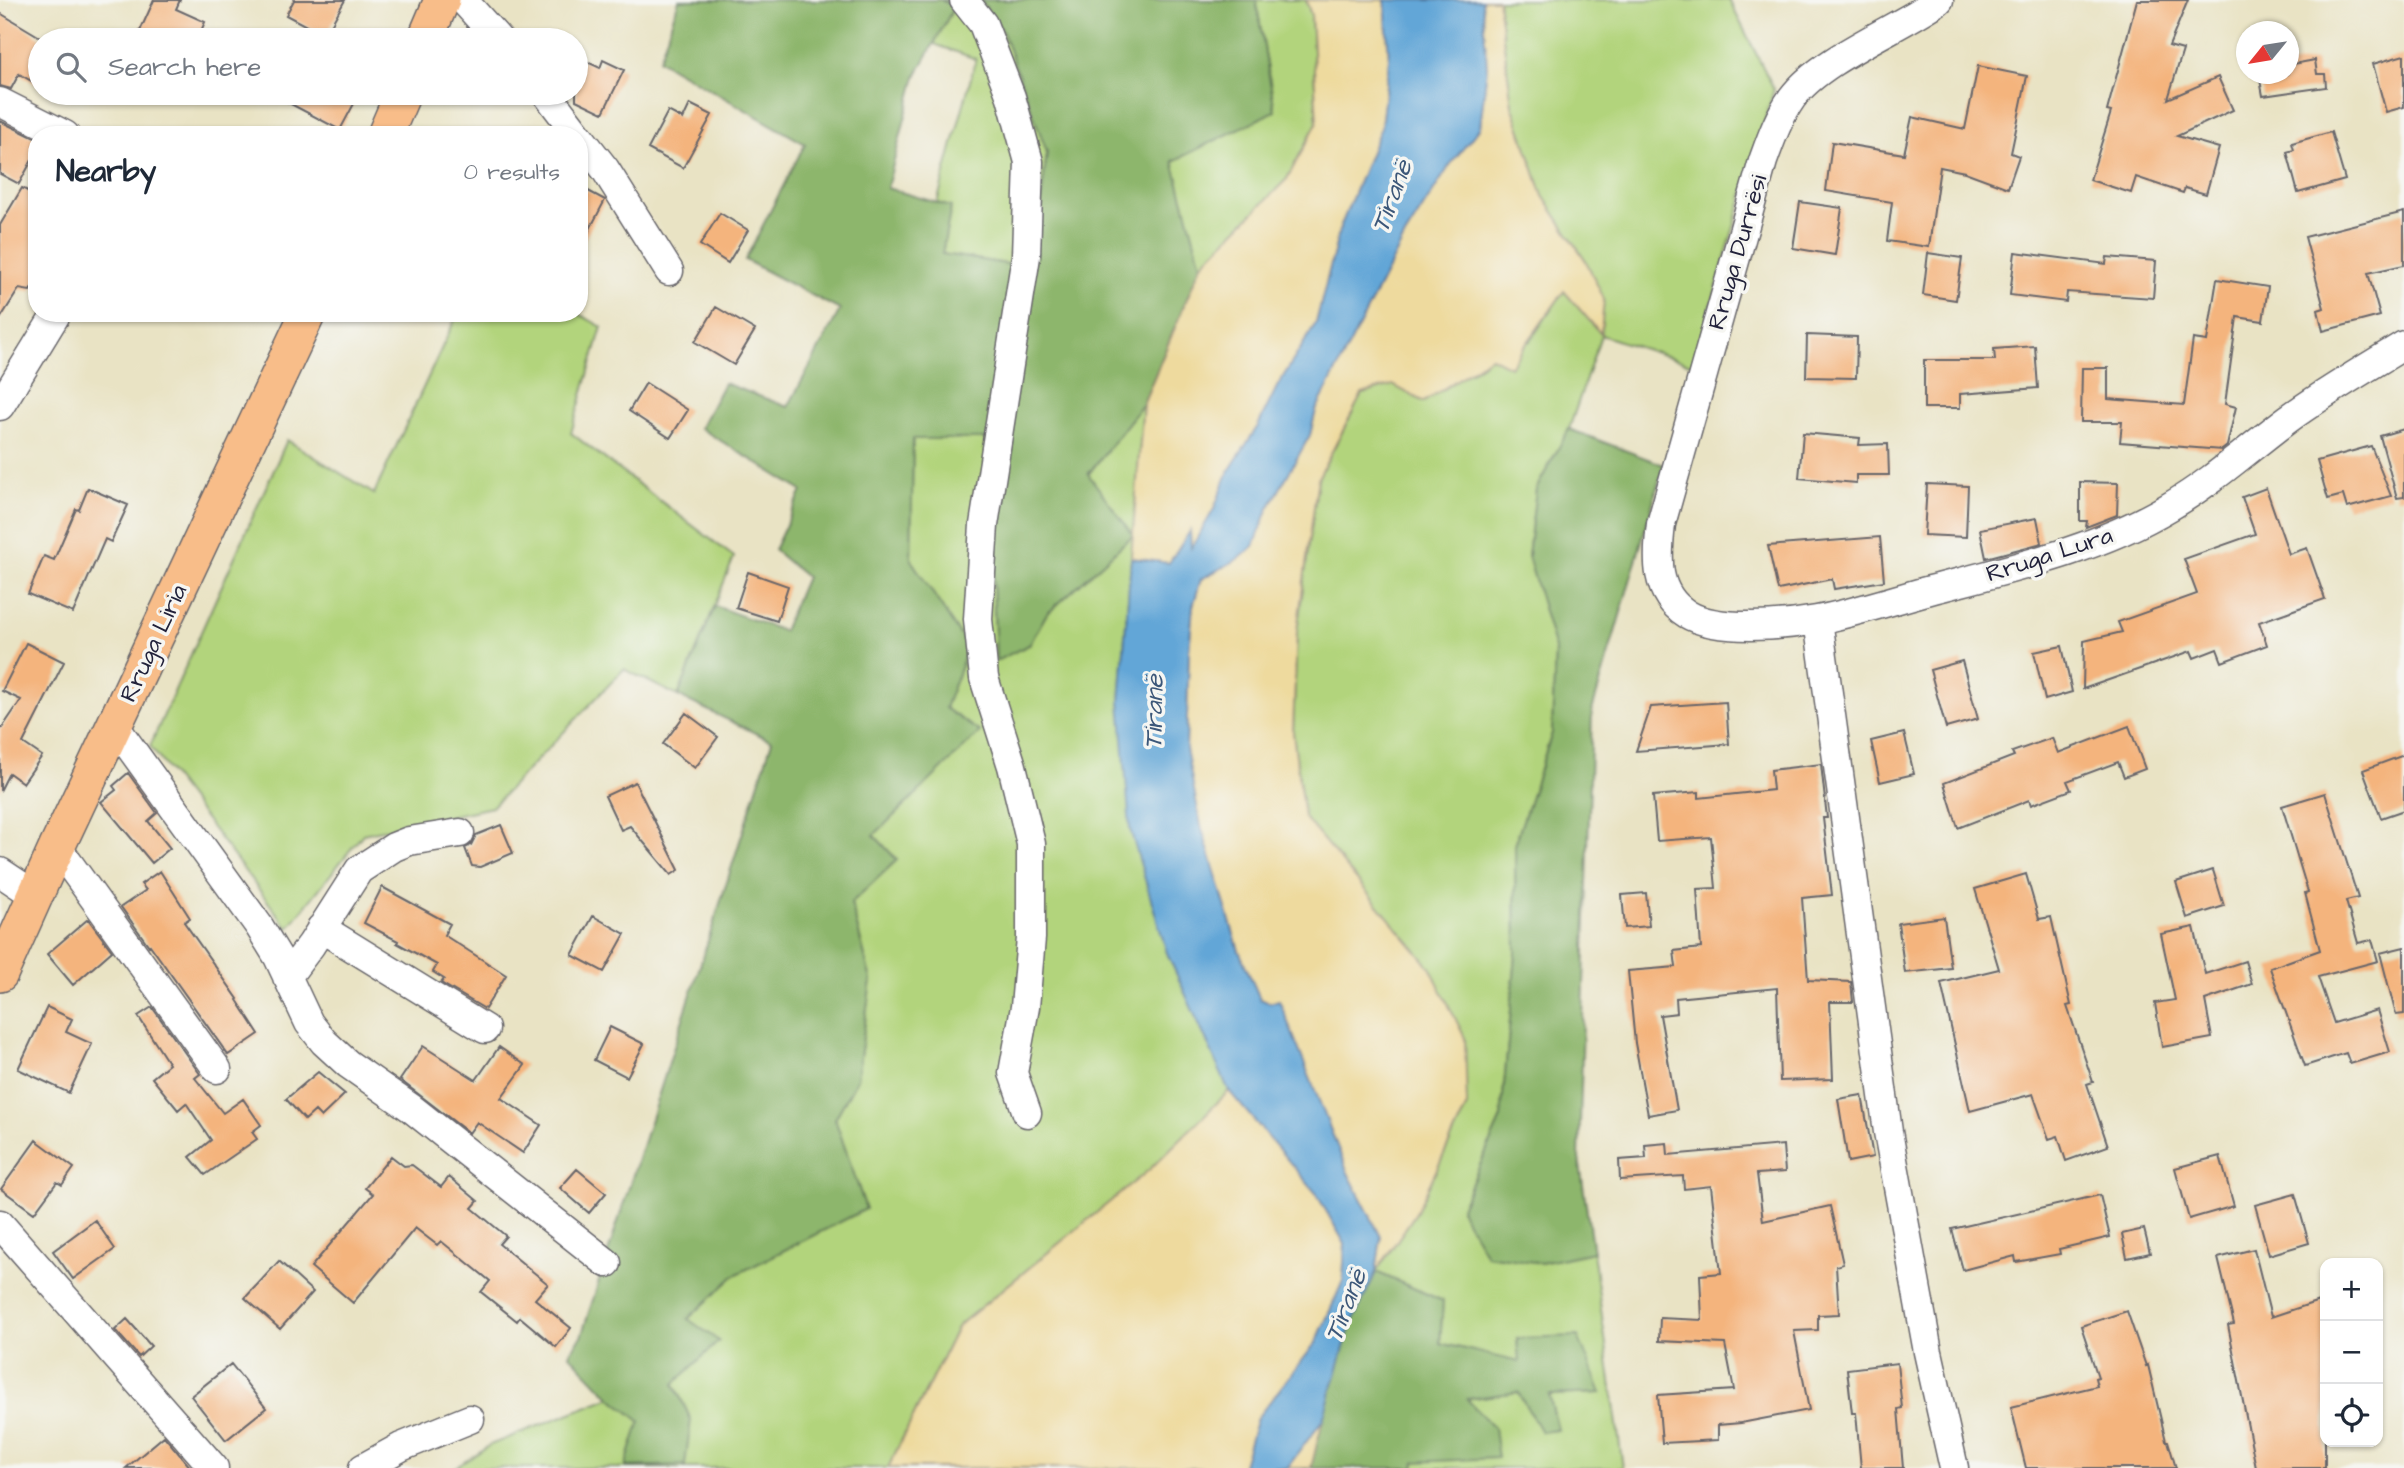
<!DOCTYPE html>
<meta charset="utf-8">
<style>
:root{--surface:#fff;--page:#f6f6f7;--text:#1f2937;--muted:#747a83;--line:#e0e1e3}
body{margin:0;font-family:"Architects Daughter",sans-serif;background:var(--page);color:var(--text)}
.controls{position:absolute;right:21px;bottom:21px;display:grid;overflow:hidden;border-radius:14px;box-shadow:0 2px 5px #0004}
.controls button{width:63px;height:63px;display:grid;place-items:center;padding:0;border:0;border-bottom:2px solid var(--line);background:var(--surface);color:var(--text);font:35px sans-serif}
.compass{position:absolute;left:2236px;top:21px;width:63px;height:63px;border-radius:50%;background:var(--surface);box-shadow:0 2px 5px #0004;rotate:240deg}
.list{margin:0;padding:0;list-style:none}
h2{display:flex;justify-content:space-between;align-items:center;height:91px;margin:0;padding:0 28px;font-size:30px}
h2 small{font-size:23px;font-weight:400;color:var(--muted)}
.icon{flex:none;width:38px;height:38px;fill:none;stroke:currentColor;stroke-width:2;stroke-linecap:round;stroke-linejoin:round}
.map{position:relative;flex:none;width:2404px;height:1468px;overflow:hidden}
.search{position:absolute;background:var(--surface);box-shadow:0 2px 5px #0004;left:28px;top:28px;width:560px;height:77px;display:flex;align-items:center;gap:18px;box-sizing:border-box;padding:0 24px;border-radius:38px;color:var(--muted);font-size:26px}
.panel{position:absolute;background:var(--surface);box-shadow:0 2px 5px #0004;left:28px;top:126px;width:560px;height:196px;border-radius:28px}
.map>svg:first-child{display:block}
</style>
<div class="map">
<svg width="2404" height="1468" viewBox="0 0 2404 1468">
<rect width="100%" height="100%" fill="#f6f6f2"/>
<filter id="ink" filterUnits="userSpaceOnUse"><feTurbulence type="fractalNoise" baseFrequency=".0143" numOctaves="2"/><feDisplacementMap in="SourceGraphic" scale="14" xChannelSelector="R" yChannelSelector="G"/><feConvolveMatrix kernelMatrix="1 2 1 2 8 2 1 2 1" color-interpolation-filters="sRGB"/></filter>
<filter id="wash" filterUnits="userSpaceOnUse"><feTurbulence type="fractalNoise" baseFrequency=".00686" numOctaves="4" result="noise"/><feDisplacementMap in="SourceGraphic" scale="28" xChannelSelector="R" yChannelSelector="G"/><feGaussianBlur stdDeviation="1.57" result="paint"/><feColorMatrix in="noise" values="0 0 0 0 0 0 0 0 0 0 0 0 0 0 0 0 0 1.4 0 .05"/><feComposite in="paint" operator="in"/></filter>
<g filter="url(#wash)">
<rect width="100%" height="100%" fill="#e9e3c4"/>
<!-- green -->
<path fill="#b2d47c" stroke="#6a7b5c" stroke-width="2" d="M 941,0 L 981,0 L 1003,33 L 1047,152 L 1033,268 L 942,254 L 951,207 L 937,203 L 976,59 L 934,44 L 954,7 Z
M 1256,0 L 1306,0 L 1311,15 L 1317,123 L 1287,179 L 1201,265 L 1173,161 L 1275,111 Z
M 1498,0 L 1729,0 L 1774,89 L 1694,365 L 1601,335 L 1569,429 L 1536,489 L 1528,556 L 1555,649 L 1552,733 L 1515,845 L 1516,955 L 1501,1118 L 1460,1210 L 1541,1263 L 1593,1252 L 1623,1468 L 1414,1468 L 1415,1462 L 1494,1428 L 1466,1399 L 1518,1392 L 1542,1432 L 1558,1430 L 1549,1395 L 1600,1393 L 1517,1338 L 1520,1363 L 1440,1343 L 1443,1301 L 1376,1272 L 1417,1211 L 1467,1106 L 1304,817 L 1293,733 L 1297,631 L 1318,478 L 1362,394 L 1393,384 L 1471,372 L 1491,357 L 1530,341 L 1564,291 L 1601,333 L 1586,261 L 1543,196 L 1512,105 Z
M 458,313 L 577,313 L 602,327 L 571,433 L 734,557 L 678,696 L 624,669 L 492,807 L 363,834 L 288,928 L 150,746 L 287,440 L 374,494 Z
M 1143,404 L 1120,701 L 1167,953 L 1229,1091 L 1151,1169 L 958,1326 L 888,1468 L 455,1468 L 490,1445 L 611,1397 L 640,1421 L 691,1420 L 674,1384 L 687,1319 L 735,1275 L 866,1209 L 835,1119 L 857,1079 L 871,980 L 851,903 L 897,860 L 874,835 L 979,732 L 945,708 L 968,647 L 911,560 L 913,439 L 988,438 L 996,660 L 1029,645 L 1046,615 L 1132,535 L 1088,475 Z"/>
<!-- forest -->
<path fill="#8db66c" stroke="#586c54" stroke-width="2" d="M 679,0 L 941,0 L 954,7 L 916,76 L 887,188 L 951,207 L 942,254 L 1033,268 L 1047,152 L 1003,33 L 981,0 L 1256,0 L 1275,111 L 1173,161 L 1201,265 L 1143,404 L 1088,474 L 1133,535 L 1046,615 L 1029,645 L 996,661 L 988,439 L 913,439 L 911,560 L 968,647 L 945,708 L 980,732 L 874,835 L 897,860 L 851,903 L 871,980 L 857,1079 L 835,1119 L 866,1209 L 735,1275 L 688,1319 L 719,1341 L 674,1384 L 691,1420 L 685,1465 L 625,1467 L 640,1421 L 610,1397 L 569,1354 L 581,1337 L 772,741 L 678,696 L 715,606 L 783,631 L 806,577 L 774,550 L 802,491 L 700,428 L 724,383 L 788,407 L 840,310 L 745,260 L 805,144 L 659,60 Z
M 1569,429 L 1664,465 L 1592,711 L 1579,1158 L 1593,1252 L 1541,1263 L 1486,1255 L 1460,1210 L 1501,1118 L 1516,955 L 1515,845 L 1552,733 L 1555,649 L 1528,556 L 1536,489 Z
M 1376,1272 L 1443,1301 L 1440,1343 L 1519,1362 L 1517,1338 L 1578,1336 L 1601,1393 L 1549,1395 L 1558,1430 L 1541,1432 L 1518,1392 L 1467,1399 L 1494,1428 L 1498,1458 L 1415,1462 L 1414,1468 L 1311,1468 L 1323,1419 L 1350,1327 Z"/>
<!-- sand -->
<path fill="#eeda9e" stroke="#887e6c" stroke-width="2" d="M 1306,0 L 1385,0 L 1389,59 L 1381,127 L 1340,228 L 1316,323 L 1277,387 L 1258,426 L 1229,471 L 1213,511 L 1191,549 L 1190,532 L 1169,563 L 1131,558 L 1143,404 L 1201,265 L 1287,179 L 1317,123 L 1311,15 Z
M 1482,0 L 1498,0 L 1512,105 L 1543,196 L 1586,261 L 1604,299 L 1601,334 L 1564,291 L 1510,367 L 1491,357 L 1424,402 L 1393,385 L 1362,394 L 1318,478 L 1297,631 L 1293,733 L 1304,817 L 1430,967 L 1465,1038 L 1467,1106 L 1417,1211 L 1376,1272 L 1381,1237 L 1347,1171 L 1279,1000 L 1270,1003 L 1260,999 L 1239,951 L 1201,826 L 1186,749 L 1189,651 L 1193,606 L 1201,579 L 1240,558 L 1254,546 L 1268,510 L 1310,435 L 1316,410 L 1405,236 L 1450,165 L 1480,127 L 1487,67 Z
M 1229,1091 L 1316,1193 L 1345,1244 L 1343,1281 L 1316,1343 L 1257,1418 L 1242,1468 L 888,1468 L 958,1326 L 1150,1169 Z
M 1323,1419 L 1311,1468 L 1287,1468 Z"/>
<!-- water -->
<path fill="#62a6d7" stroke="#426489" stroke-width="2" d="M 1385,0 L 1482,0 L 1487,67 L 1480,127 L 1450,165 L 1405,236 L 1316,410 L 1310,435 L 1268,510 L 1254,546 L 1240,558 L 1201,579 L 1193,606 L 1189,651 L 1186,749 L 1201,826 L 1239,951 L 1260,999 L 1270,1003 L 1279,1000 L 1347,1171 L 1381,1237 L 1376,1272 L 1350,1327 L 1323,1419 L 1287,1468 L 1242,1468 L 1257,1418 L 1316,1343 L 1343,1281 L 1345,1244 L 1316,1193 L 1229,1091 L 1167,953 L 1130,829 L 1120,701 L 1131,558 L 1169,563 L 1190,531 L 1191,548 L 1213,511 L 1229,471 L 1258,426 L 1277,387 L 1316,323 L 1340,228 L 1381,127 L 1389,59 Z"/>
<g id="blocks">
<!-- building -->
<path fill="#f4b47d" d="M 154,0 L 180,0 L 176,9 L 205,22 L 197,40 L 160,40 L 140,31 Z
M 294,0 L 345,0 L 325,36 L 286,15 Z
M 2137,0 L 2188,0 L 2169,46 L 2183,50 L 2168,99 L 2218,77 L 2233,110 L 2177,136 L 2219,148 L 2206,194 L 2185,188 L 2183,193 L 2136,177 L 2131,193 L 2090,180 L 2111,112 L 2107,111 Z
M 0,13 L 40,37 L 40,86 L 19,74 L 11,89 L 0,86 Z
M 2404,55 L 2404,107 L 2386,112 L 2373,64 Z
M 583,60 L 600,68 L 603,60 L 624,70 L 603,113 L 576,100 L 576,75 Z
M 2315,60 L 2317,74 L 2325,74 L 2326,87 L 2263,96 L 2259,74 L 2288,74 L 2288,65 Z
M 1978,66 L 2027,76 L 2011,153 L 2019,156 L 2008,188 L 1965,172 L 1940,167 L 1929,247 L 1887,241 L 1892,202 L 1826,191 L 1832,142 L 1904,154 L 1912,117 L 1965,129 Z
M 270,93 L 343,93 L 356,100 L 340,130 Z
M 690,104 L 712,115 L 683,168 L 648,149 L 668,111 L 683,119 Z
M 0,121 L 37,139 L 37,151 L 19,184 L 0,174 Z
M 2331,132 L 2345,180 L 2298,193 L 2287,152 L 2294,150 L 2292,143 Z
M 579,186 L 605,200 L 579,250 Z
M 22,188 L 37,196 L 37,280 L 30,291 L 19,289 L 0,319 L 0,225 Z
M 1800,202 L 1842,208 L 1835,255 L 1793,248 Z
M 2404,212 L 2404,265 L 2368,273 L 2380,316 L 2323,331 L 2318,310 L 2324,308 L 2305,237 Z
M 720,213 L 748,230 L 728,263 L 700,245 Z
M 2015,252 L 2106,264 L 2107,257 L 2156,261 L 2153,298 L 2067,292 L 2066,302 L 2010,295 Z
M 1928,253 L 1962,258 L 1956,300 L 1923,295 Z
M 2217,279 L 2268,287 L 2263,321 L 2237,317 L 2225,404 L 2236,407 L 2227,446 L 2222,450 L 2120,442 L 2122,422 L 2081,422 L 2082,368 L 2108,368 L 2108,399 L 2184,405 L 2193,339 L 2207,341 Z
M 716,307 L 755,330 L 734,365 L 695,342 Z
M 1807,335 L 1857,337 L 1856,378 L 1806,377 Z
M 2035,346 L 2038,388 L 1960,394 L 1960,408 L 1924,408 L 1924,360 L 1995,360 L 1994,349 Z
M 646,383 L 688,410 L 670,438 L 629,411 Z
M 2404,429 L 2404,497 L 2397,498 L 2380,436 Z
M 1803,433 L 1860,438 L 1859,445 L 1888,444 L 1889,475 L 1856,475 L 1856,483 L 1799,478 Z
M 2371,446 L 2391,496 L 2347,508 L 2343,495 L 2328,499 L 2317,461 Z
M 2080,482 L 2118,483 L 2117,515 L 2086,527 L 2087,521 L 2080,521 Z
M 1927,484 L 1968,486 L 1966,537 L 1924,535 Z
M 88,488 L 128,505 L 111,542 L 105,539 L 73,613 L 28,594 L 44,556 L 54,560 L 76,509 L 79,510 Z
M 2266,488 L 2289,554 L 2307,548 L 2325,599 L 2259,622 L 2267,645 L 2222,662 L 2217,649 L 2194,658 L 2191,651 L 2083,689 L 2084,641 L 2122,632 L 2118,622 L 2197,594 L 2184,559 L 2255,534 L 2242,497 Z
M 2037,518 L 2042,543 L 1986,558 L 1980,529 Z
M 1880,537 L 1884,581 L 1834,589 L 1832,579 L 1778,590 L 1768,546 Z
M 748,572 L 788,586 L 777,621 L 736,608 Z
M 26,643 L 64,662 L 23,743 L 42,756 L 23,783 L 9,773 L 0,791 L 0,727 L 2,728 L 21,700 L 2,691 Z
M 2062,646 L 2072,692 L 2045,700 L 2034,652 Z
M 1962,661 L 1978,719 L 1946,728 L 1930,670 Z
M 1726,702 L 1729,744 L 1636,751 L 1651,707 Z
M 686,713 L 718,737 L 695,768 L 663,744 Z
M 2129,726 L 2145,769 L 2124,777 L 2118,762 L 2067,781 L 2071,790 L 2031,805 L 2029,800 L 1958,828 L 1944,783 L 2014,756 L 2012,752 L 2052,738 L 2058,753 Z
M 1904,733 L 1914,774 L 1880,782 L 1871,741 Z
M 2404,755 L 2404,810 L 2381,818 L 2363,770 Z
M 1821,764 L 1827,818 L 1823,818 L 1832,895 L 1802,898 L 1808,980 L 1851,982 L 1853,1002 L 1830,1002 L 1833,1079 L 1780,1081 L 1777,988 L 1676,998 L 1677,1013 L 1660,1015 L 1677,1110 L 1648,1115 L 1635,1043 L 1628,971 L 1676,967 L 1674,951 L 1701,948 L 1697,889 L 1716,888 L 1711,837 L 1657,841 L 1653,796 L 1699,792 L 1699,798 L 1773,790 L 1771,770 Z
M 128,773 L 157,813 L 148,821 L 170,848 L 152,863 L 101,802 L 116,790 L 113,786 Z
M 635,782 L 679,870 L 671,875 L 630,826 L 621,830 L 605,796 Z
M 2325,793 L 2358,898 L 2346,901 L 2358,943 L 2372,940 L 2378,961 L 2318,977 L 2334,1023 L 2377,1010 L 2390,1052 L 2350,1064 L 2346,1053 L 2305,1066 L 2270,968 L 2320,950 L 2305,893 L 2308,892 L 2282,806 Z
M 501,825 L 513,853 L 480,867 L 472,866 L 465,848 L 471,845 L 476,835 Z
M 2213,870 L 2224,906 L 2187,918 L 2176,882 Z
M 160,871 L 190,918 L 184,922 L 238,999 L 237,1000 L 259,1034 L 228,1055 L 150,945 L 149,946 L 121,907 L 146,890 L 141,884 Z
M 2026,874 L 2039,919 L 2051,917 L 2071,1005 L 2067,1006 L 2093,1082 L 2087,1084 L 2108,1146 L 2066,1161 L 2058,1136 L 2049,1139 L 2033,1094 L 1970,1111 L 1941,983 L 1999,969 L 1975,889 Z
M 382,887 L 450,924 L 444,935 L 506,975 L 485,1009 L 441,983 L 444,979 L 433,972 L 437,965 L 397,943 L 398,941 L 364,923 Z
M 1646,893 L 1649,926 L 1625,928 L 1622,895 Z
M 593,916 L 625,934 L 604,972 L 572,955 Z
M 1944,917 L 1951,968 L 1905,973 L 1898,923 Z
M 88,919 L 112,951 L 73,985 L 47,954 Z
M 2194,927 L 2205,974 L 2245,961 L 2252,984 L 2205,1000 L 2212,1038 L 2162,1047 L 2155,1003 L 2175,1000 L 2161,934 Z
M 2404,947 L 2404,1014 L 2396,1015 L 2380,953 Z
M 47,1007 L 72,1019 L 66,1032 L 92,1044 L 69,1093 L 18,1069 Z
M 152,1007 L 200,1074 L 195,1078 L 223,1113 L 243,1099 L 261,1125 L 252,1132 L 257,1139 L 205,1175 L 190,1157 L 211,1140 L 186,1103 L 178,1110 L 152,1078 L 169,1064 L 138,1016 Z
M 610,1027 L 644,1044 L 627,1077 L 594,1060 Z
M 423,1046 L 476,1080 L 499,1047 L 525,1065 L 501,1098 L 541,1125 L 523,1153 L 477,1122 L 469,1133 L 400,1080 Z
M 318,1072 L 345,1094 L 321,1117 L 315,1111 L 305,1120 L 286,1099 Z
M 1862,1095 L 1873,1157 L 1848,1162 L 1838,1099 Z
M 36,1140 L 74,1168 L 62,1185 L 57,1182 L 34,1213 L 1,1189 Z
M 1667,1143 L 1668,1155 L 1783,1145 L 1785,1172 L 1757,1174 L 1763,1221 L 1830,1206 L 1843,1264 L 1836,1266 L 1839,1314 L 1818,1315 L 1818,1330 L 1794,1331 L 1809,1410 L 1741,1423 L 1718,1425 L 1718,1440 L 1662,1443 L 1658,1395 L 1734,1390 L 1725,1344 L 1659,1341 L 1660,1318 L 1702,1320 L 1700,1275 L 1721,1273 L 1711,1186 L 1684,1189 L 1683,1176 L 1620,1180 L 1619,1160 L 1646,1158 L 1645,1145 Z
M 391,1156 L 404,1166 L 412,1165 L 441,1187 L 449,1177 L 478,1201 L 472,1208 L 506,1236 L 499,1244 L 548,1284 L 535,1299 L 571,1328 L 556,1347 L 520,1317 L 517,1321 L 481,1292 L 490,1281 L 441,1241 L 437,1245 L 415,1228 L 353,1303 L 311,1267 L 373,1194 L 365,1188 Z
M 2220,1156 L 2234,1206 L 2189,1219 L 2175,1168 Z
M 577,1169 L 606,1193 L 589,1213 L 560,1188 Z
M 2295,1194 L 2309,1243 L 2269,1255 L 2255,1205 Z
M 2100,1195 L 2110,1237 L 2059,1249 L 2060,1254 L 2016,1262 L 2015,1256 L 1963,1270 L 1952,1229 Z
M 95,1220 L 115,1249 L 73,1279 L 53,1251 Z
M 2144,1229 L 2150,1253 L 2127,1258 L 2122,1234 Z
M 2254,1249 L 2271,1317 L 2325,1299 L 2325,1468 L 2256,1468 L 2228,1325 L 2234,1324 L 2218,1258 Z
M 279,1261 L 313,1292 L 280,1329 L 245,1298 Z
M 2127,1311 L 2146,1366 L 2148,1365 L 2166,1441 L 2168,1441 L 2176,1468 L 2026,1468 L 2011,1407 L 2097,1386 L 2095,1378 L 2098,1377 L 2081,1326 Z
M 127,1319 L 151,1346 L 139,1357 L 115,1330 Z
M 1897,1363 L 1902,1408 L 1898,1409 L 1903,1468 L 1861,1468 L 1856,1413 L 1852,1413 L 1847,1369 Z
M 231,1364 L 266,1408 L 226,1440 L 191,1396 Z
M 164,1436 L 191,1468 L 126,1468 Z"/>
</g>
</g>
<g filter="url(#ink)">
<use href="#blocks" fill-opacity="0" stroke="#68666b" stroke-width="2"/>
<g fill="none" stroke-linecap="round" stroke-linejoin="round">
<defs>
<path id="minor" d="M 463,0 L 499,40
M 964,0 L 983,24 L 1011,97 L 1029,162 L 1026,256 L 984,525 L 978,619 L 984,678 L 1012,766 L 1031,844 L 1031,938 L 1025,1007 L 1013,1073 L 1027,1113
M 1939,0 C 1898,29 1820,59 1792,98 C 1778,118 1771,139 1763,161 L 1661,524 C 1657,558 1654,593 1687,614 C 1716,632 1784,626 1817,620 C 1855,613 1893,600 1930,590 C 2010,569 2097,550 2169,507 C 2212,482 2248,449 2288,419 C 2325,392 2365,369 2404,345
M 546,93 L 578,135
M 0,102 L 65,135
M 579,136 L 605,169 L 669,271
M 0,406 L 57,313
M 1818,620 L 1888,1132 L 1928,1352 L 1954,1468
M 114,725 L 259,926 L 278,957 L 309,1023 L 324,1042 L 348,1064 L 411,1108 L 607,1263
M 57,847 L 217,1069
M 0,872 L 36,896
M 321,928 L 485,1029
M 287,977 L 311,945 L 359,870 L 394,847 L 409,841 L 460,833
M 0,1224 L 214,1468
M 363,1468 L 401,1447 L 470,1419"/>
<path id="major" d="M 425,40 L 442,0
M 385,135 L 403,93
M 0,974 L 57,847 L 308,313"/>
</defs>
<!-- minor casing -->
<use href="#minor" stroke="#68666b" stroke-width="31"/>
<!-- major casing -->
<use href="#major" stroke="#68666b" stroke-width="38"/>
<!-- minor -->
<use href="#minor" stroke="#fff" stroke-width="28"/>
<!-- major -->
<use href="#major" stroke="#f8bd89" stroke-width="35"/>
</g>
</g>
<g text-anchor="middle" stroke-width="7" stroke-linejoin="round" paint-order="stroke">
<!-- street labels -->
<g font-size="24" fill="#22223b" stroke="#f6f6f2">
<text transform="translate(1737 252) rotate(-74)" y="8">Rruga Durrësi</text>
<text transform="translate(2049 554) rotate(-18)" y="8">Rruga Lura</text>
<text transform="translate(153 643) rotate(-65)" y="8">Rruga Liria</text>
</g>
<!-- water labels -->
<g font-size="26" font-style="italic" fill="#3c5779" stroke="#f6f6f2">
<text transform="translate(1391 196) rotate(-70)" y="9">Tiranë</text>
<text transform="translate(1153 712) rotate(-89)" y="9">Tiranë</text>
<text transform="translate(1345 1305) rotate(-69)" y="9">Tiranë</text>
</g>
</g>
</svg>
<div class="controls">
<button>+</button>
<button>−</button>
<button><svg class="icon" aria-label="locate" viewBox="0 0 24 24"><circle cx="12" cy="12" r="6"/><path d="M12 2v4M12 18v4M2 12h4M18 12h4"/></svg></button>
</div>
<svg class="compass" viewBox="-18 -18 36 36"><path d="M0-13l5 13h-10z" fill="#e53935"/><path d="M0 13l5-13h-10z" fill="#747a83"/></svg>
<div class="search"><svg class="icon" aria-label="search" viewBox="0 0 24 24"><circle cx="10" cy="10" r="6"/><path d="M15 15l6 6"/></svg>Search here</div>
<section class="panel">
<h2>Nearby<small>0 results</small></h2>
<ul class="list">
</ul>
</section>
</div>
